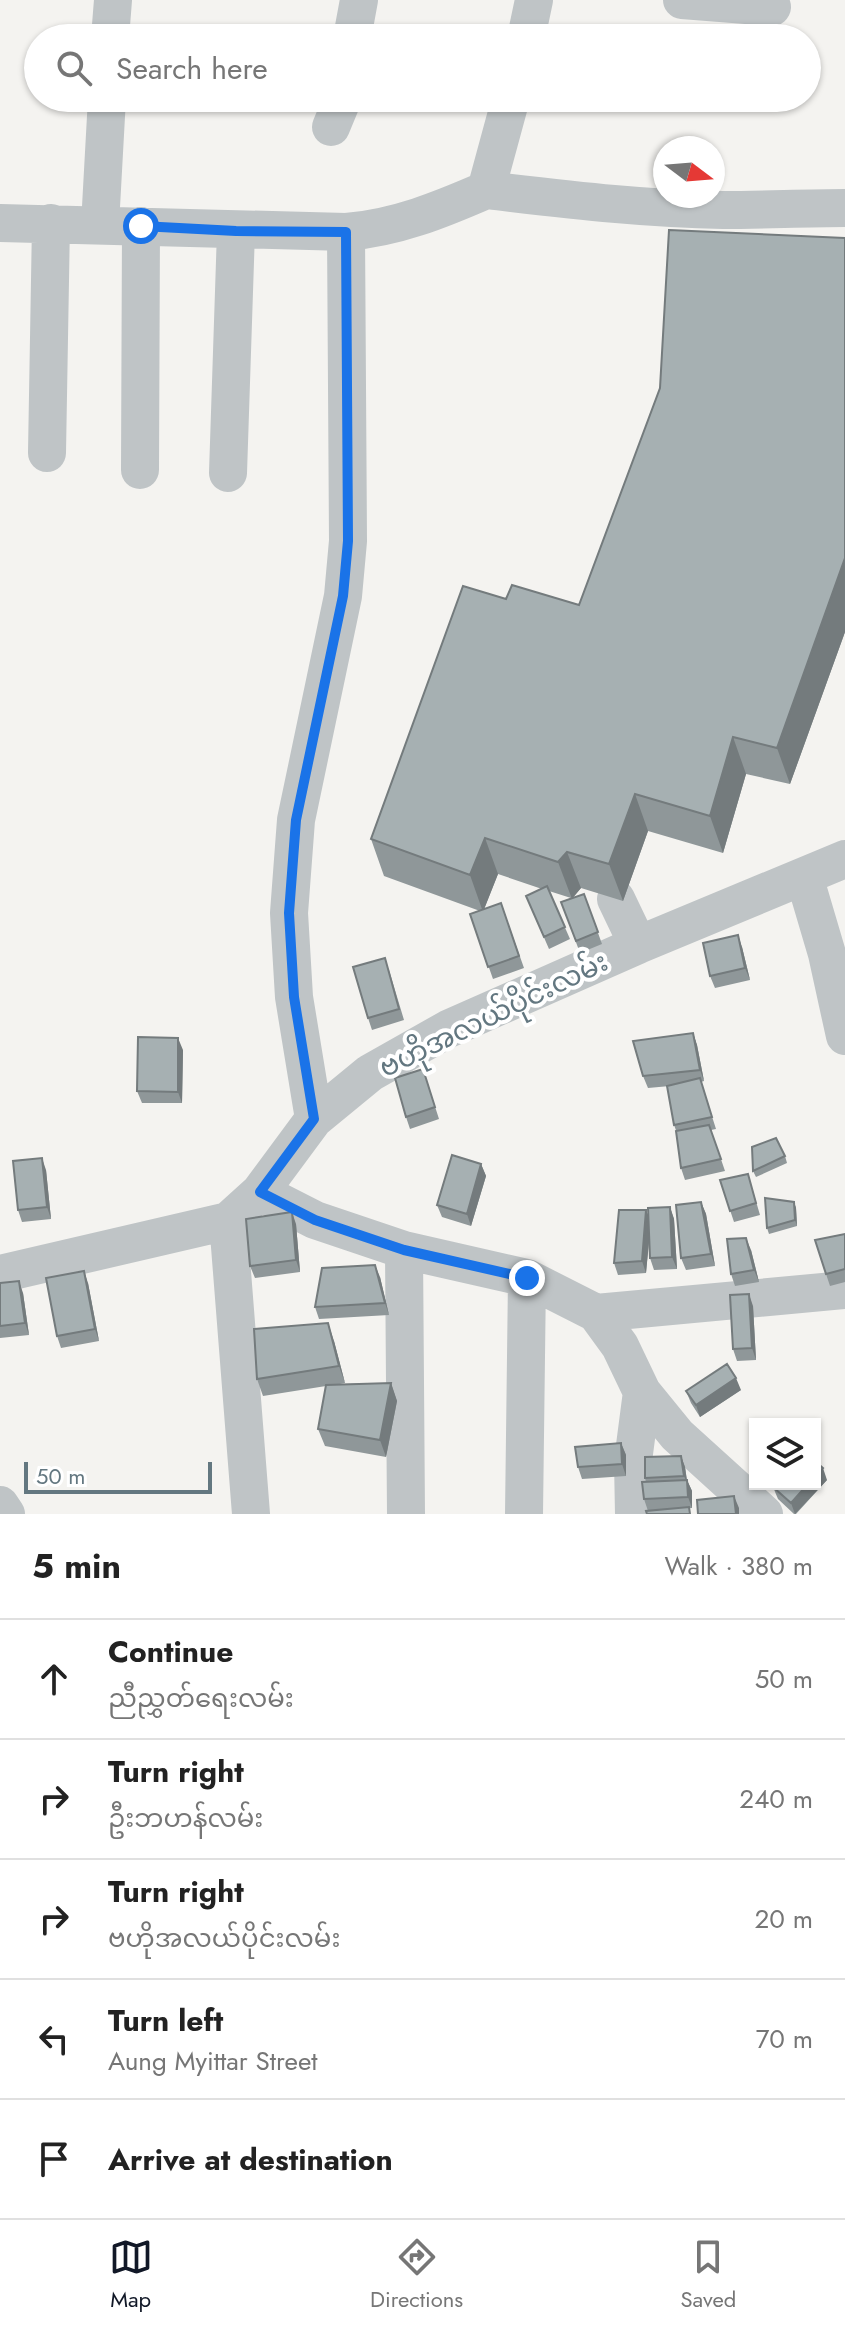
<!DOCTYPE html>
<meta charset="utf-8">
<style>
:root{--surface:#fff;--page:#f6f6f6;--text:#222;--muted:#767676;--line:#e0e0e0;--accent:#111827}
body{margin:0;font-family:Jost,"Noto Sans Myanmar",sans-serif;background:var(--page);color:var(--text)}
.controls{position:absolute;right:24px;bottom:24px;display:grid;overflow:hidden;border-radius:0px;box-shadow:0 2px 6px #0004}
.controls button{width:72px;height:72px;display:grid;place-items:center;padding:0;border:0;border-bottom:2px solid var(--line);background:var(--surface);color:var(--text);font:40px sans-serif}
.compass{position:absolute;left:653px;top:136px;width:72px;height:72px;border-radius:50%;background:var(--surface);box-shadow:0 2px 6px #0004;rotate:106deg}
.scale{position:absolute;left:24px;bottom:20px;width:188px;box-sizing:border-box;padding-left:8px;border:4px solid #637780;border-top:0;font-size:22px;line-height:28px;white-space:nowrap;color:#637780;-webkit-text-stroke:6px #fff;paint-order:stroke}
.stop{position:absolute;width:24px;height:24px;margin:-18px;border:6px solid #1a73e8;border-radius:50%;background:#fff}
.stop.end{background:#1a73e8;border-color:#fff;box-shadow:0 2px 8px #0008}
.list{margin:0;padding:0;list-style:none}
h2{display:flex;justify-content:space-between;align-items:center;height:104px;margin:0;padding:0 32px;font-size:34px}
h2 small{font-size:26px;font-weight:400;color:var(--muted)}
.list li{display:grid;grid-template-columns:52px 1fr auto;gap:24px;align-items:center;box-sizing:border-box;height:120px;padding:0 32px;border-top:2px solid var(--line)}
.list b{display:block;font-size:30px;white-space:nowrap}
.list p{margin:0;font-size:26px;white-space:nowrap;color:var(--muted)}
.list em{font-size:26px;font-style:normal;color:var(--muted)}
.icon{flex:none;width:44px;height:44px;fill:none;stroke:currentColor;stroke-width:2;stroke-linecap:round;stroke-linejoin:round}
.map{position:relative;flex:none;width:845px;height:1514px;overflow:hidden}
.search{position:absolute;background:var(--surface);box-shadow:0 2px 6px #0004;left:24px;right:24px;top:24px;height:88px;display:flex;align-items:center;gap:20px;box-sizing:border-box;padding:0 28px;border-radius:44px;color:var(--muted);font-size:30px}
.sheet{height:704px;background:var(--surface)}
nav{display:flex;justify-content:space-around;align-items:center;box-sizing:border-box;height:112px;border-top:2px solid var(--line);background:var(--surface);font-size:22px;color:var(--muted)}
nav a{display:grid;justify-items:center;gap:4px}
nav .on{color:var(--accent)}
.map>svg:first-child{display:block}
</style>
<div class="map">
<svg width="845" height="1514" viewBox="0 0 845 1514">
<rect width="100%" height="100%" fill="#f4f3f0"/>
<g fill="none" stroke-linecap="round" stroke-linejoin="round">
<!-- minor -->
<path stroke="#bfc4c6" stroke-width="38" d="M 682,0 L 772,7
M 110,38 L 113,0
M 352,38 L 359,0
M 526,38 L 534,0
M 331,127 L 343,98
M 486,190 C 564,199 644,209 723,210 C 764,210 804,208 845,208
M 486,190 L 511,98
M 0,223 L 346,232 C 396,228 440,210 486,190
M 100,225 L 107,98
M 47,453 L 51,223
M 140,470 L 141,226
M 228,473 L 236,231
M 804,876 L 827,954 L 845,1036
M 616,899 L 638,945
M 314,1119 L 294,997 L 289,913 L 296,820 L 343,596 L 348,541 L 346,232
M 260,1192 L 315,1220 L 404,1250 L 527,1278 L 596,1313 L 620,1346 L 642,1392 L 677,1435 L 764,1514
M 228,1221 L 251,1514
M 404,1250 L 406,1514
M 0,1274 L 228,1221 L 260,1192 L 314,1119 L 370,1073 L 448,1029 L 638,945 L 845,859
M 596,1313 L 845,1290
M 0,1505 L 6,1514
M 524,1514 L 527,1278
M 634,1514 L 633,1461 L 642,1392"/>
</g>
<!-- wall -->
<path fill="#8f9799" d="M 845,238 L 845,632 L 790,784 L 746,774 L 723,853 L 648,831 L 623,901 L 581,888 L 572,898 L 584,894 L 602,944 L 580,953 L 561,902 L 571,898 L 549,891 L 570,939 L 549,949 L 526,896 L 542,889 L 498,874 L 484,909 L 501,903 L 524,968 L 493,979 L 470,914 L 480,911 L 384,876 L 371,839 L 506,599 L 579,605 Z
M 742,947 L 750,980 L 715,988 L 710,976 Z
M 389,970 L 404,1020 L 372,1030 L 368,1018 Z
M 693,1033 L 697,1045 L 704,1081 L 701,1082 L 716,1129 L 711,1130 L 725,1171 L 685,1180 L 681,1168 L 677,1133 L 674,1125 L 670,1086 L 648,1088 L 643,1076 Z
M 183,1050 L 182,1103 L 142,1103 L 137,1091 Z
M 423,1069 L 439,1119 L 410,1129 L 406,1117 Z
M 785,1156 L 787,1163 L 756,1177 L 753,1171 Z
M 481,1164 L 486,1176 L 471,1226 L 442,1217 L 437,1205 Z
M 46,1170 L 51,1219 L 22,1222 L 18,1210 Z
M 748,1174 L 760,1215 L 734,1222 L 720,1180 Z
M 701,1202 L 706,1214 L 715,1266 L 686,1270 L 681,1258 Z
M 794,1202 L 796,1208 L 797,1226 L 769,1234 L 767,1228 Z
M 670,1207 L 674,1219 L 677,1269 L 654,1270 L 650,1258 L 649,1239 L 646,1273 L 618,1275 L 614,1263 L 646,1210 L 648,1215 Z
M 296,1224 L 300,1272 L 255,1278 L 250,1266 Z
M 845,1234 L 845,1282 L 830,1286 L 826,1274 Z
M 751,1250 L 759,1282 L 735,1286 L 731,1274 Z
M 380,1277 L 389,1315 L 319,1319 L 315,1307 Z
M 0,1283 L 23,1293 L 29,1335 L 0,1338 Z
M 88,1283 L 99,1341 L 61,1348 L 57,1336 Z
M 753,1306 L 756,1360 L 737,1361 L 733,1349 Z
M 334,1341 L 345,1383 L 340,1384 L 391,1383 L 397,1401 L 386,1457 L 325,1446 L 318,1429 L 326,1386 L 263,1396 L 257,1379 Z
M 741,1390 L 700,1417 L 691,1403 L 686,1391 Z
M 621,1443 L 626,1455 L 626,1476 L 582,1479 L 578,1467 Z
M 681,1456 L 685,1467 L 687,1480 L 692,1491 L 692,1508 L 648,1511 L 644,1499 L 646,1482 L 645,1478 Z
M 827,1480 L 796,1514 L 794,1514 L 778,1499 L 773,1487 Z"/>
<!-- shaded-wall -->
<path fill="#747b7d" d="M 845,558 L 845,632 L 790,784 L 777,748 Z
M 733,737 L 746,774 L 723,853 L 710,816 Z
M 635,794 L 648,831 L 623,901 L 609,864 Z
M 485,838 L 498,874 L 483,912 L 470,875 Z
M 567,852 L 581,888 L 572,899 L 558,862 Z
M 738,935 L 742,947 L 750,980 L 745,968 Z
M 693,1033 L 697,1045 L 704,1081 L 700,1070 Z
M 178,1038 L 183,1050 L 182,1103 L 178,1092 Z
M 42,1158 L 46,1170 L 51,1219 L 47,1207 Z
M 481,1164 L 486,1176 L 471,1226 L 467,1214 Z
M 701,1202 L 706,1214 L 715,1266 L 711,1254 Z
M 794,1202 L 796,1208 L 797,1226 L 795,1220 Z
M 670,1207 L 674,1219 L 677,1269 L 672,1257 Z
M 646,1210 L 651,1222 L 646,1273 L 642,1261 Z
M 292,1212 L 296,1224 L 300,1272 L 296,1260 Z
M 746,1238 L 751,1250 L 759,1282 L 754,1270 Z
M 375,1265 L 380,1277 L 389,1315 L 385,1303 Z
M 84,1271 L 88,1283 L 99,1341 L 95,1329 Z
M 19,1281 L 23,1293 L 29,1335 L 25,1323 Z
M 749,1294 L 753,1306 L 756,1360 L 752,1348 Z
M 328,1323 L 334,1341 L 345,1383 L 339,1366 Z
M 736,1378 L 741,1390 L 700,1417 L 696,1405 Z
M 391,1383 L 397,1401 L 386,1457 L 380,1440 Z
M 621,1443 L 626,1455 L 626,1476 L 622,1464 Z
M 681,1456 L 685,1467 L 687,1482 L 687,1480 L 692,1491 L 692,1508 L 688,1497 L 688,1486 L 684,1476 Z
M 823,1468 L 827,1480 L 795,1514 L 791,1503 L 808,1484 L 815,1484 L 815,1477 Z
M 734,1496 L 739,1508 L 739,1514 L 736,1514 Z"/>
<!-- building -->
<path fill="#a6b0b2" stroke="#747b7d" stroke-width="2" d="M 669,230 L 845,238 L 845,558 L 777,748 L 733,737 L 710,816 L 635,794 L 609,864 L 567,852 L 558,862 L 485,838 L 470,875 L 371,839 L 463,586 L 506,599 L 512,585 L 579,605 L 660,388 Z
M 547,886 L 565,927 L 544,937 L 526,896 Z
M 584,894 L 598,932 L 576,941 L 561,902 Z
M 501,903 L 519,956 L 488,967 L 470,914 Z
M 738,935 L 745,968 L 710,976 L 703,943 Z
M 385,958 L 399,1009 L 368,1018 L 353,967 Z
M 693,1033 L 700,1070 L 643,1076 L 633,1041 Z
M 138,1037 L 178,1038 L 178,1092 L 137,1091 Z
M 423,1069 L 435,1107 L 406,1117 L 395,1078 Z
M 700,1078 L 712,1117 L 674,1125 L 667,1086 Z
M 709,1125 L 721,1159 L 681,1168 L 676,1131 Z
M 776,1138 L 785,1156 L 753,1171 L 752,1147 Z
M 452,1155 L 481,1164 L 467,1214 L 437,1205 Z
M 42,1158 L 47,1207 L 18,1210 L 13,1161 Z
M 748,1174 L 756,1203 L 730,1211 L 720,1180 Z
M 765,1198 L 794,1202 L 795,1220 L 767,1228 Z
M 701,1202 L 711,1254 L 681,1258 L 676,1205 Z
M 670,1207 L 672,1257 L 650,1258 L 648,1208 Z
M 619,1210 L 646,1210 L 642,1261 L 614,1263 Z
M 292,1212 L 296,1260 L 250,1266 L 246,1219 Z
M 845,1234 L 845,1269 L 826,1274 L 815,1240 Z
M 746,1238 L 754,1270 L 731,1274 L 727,1239 Z
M 375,1265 L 385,1303 L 315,1307 L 322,1268 Z
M 84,1271 L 95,1329 L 57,1336 L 46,1278 Z
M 19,1281 L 25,1323 L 0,1326 L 0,1283 Z
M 749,1294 L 752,1348 L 733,1349 L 730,1295 Z
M 328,1323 L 339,1366 L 257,1379 L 254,1329 Z
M 727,1364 L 736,1378 L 696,1405 L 686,1391 Z
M 391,1383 L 380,1440 L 318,1429 L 326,1385 Z
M 621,1443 L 622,1464 L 578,1467 L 575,1447 Z
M 681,1456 L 684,1476 L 645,1478 L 645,1457 Z
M 815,1461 L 823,1468 L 815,1477 Z
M 687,1480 L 688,1497 L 644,1499 L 642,1482 Z
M 776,1484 L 808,1484 L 791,1503 L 773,1487 Z
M 734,1496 L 736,1514 L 698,1514 L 697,1500 Z
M 689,1507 L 690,1514 L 647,1514 L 646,1511 Z"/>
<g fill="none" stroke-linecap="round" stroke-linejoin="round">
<!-- route -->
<path stroke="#1a73e8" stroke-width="10" d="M 141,226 L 236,231 L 346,232 L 348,541 L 343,596 L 296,820 L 289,913 L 294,997 L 314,1119 L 260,1192 L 315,1220 L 404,1250 L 527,1278"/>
</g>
<g text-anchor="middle" stroke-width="8" stroke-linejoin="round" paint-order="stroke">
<!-- street labels -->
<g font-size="28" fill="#637780" stroke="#fff">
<text transform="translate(493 1014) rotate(-26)" y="10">ဗဟိုအလယ်ပိုင်းလမ်း</text>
</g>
</g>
</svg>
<div class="controls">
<button><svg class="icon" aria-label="layers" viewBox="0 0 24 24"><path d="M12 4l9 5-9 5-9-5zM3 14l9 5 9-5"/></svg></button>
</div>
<svg class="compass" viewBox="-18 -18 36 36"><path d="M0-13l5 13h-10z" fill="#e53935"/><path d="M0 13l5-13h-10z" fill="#767676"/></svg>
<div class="scale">50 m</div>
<div class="stop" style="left:141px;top:226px"></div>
<div class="stop end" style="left:527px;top:1278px"></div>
<div class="search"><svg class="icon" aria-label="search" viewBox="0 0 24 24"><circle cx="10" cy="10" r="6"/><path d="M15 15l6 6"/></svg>Search here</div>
</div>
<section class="sheet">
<h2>5 min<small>Walk · 380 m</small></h2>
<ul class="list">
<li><svg class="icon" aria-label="ahead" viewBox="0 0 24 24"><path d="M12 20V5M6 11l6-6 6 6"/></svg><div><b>Continue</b><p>ညီညွှတ်ရေးလမ်း</p></div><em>50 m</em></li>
<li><svg class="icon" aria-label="right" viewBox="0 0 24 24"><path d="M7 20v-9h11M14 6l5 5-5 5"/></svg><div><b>Turn right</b><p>ဦးဘဟန်လမ်း</p></div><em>240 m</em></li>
<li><svg class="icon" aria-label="right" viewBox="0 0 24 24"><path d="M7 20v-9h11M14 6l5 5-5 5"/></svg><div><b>Turn right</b><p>ဗဟိုအလယ်ပိုင်းလမ်း</p></div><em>20 m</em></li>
<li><svg class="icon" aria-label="left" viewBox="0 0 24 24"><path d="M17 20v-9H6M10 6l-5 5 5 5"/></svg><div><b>Turn left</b><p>Aung Myittar Street</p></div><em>70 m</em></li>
<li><svg class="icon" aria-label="arrive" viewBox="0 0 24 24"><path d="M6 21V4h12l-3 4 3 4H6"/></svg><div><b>Arrive at destination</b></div></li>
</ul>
</section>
<nav>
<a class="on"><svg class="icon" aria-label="map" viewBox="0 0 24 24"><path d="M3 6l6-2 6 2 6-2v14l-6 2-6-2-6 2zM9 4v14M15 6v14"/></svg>Map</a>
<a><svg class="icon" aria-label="directions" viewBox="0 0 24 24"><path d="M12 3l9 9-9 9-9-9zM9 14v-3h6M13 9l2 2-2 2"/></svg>Directions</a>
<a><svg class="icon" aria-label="saved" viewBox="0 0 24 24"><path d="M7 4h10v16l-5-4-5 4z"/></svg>Saved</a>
</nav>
